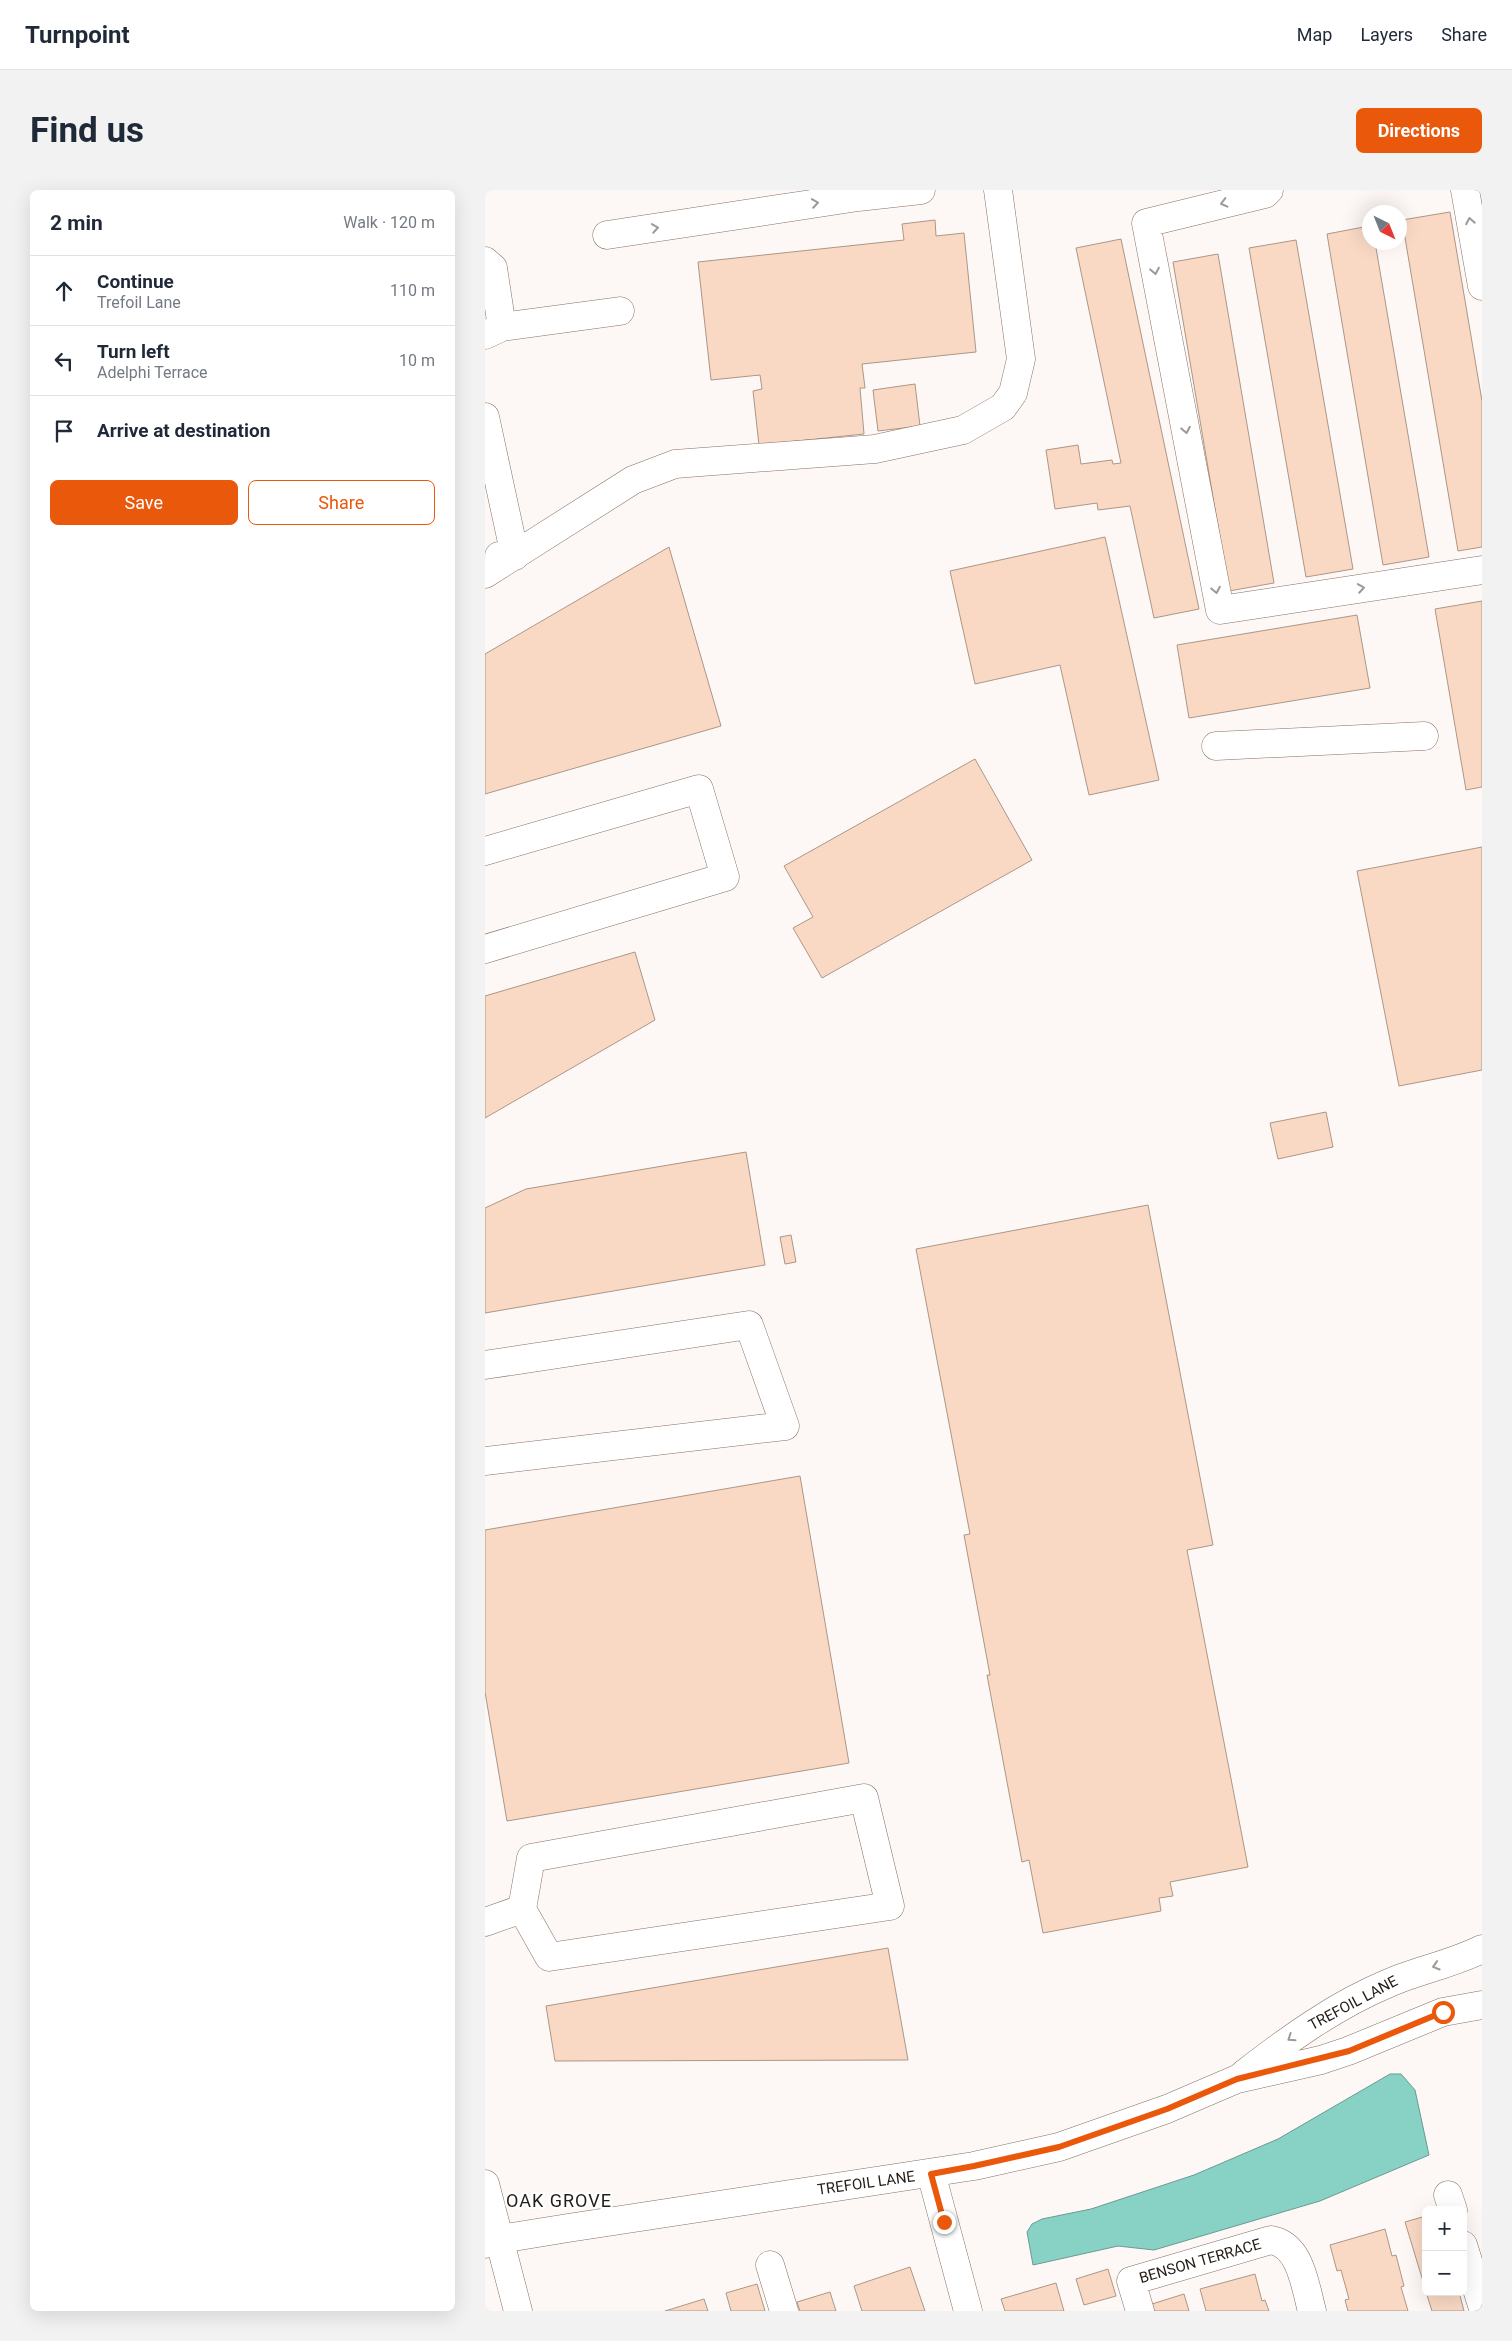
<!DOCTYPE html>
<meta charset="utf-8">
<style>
:root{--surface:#fff;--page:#f2f2f3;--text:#1f2937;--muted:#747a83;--line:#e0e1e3;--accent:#ea580c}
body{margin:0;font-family:Roboto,sans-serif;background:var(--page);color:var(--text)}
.controls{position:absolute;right:15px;bottom:15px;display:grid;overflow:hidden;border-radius:8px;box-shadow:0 5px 20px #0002}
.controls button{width:45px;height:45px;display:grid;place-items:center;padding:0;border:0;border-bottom:1px solid var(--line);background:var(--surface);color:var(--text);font:25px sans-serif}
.compass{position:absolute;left:877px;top:15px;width:45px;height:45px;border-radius:50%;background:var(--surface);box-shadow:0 5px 20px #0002;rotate:137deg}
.stop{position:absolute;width:15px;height:15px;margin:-11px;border:4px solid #ea580c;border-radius:50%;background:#fff}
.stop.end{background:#ea580c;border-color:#fff;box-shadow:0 1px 5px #0008}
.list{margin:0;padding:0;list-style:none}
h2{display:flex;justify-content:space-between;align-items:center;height:65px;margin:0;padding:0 20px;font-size:21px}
h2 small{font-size:16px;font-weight:400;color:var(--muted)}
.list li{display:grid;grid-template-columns:32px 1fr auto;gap:15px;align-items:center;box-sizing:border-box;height:70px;padding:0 20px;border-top:1px solid var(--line)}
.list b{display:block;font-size:19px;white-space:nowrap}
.list p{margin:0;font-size:16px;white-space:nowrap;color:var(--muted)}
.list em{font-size:16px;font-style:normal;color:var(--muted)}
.actions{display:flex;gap:10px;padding:15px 20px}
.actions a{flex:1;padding:11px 0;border:1px solid var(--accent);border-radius:8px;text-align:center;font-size:18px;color:var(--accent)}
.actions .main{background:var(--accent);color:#fff}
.icon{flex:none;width:28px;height:28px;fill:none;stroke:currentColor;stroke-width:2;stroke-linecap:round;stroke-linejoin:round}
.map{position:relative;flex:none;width:997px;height:2121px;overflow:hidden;border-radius:8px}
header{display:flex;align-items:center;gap:30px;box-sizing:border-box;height:70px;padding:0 25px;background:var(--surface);border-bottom:1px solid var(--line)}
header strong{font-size:24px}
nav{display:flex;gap:28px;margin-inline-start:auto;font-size:18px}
.intro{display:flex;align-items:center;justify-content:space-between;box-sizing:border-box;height:120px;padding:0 30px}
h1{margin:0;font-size:35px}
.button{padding:12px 22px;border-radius:8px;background:var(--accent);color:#fff;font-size:18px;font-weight:700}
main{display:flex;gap:30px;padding:0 30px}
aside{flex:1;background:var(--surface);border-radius:8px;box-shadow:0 5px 20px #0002}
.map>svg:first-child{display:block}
</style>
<header>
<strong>Turnpoint</strong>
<nav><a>Map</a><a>Layers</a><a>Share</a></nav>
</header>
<div class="intro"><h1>Find us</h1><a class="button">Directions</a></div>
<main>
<aside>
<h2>2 min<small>Walk · 120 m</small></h2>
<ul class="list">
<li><svg class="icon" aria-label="ahead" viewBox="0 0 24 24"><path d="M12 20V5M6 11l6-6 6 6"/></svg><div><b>Continue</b><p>Trefoil Lane</p></div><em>110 m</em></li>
<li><svg class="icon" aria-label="left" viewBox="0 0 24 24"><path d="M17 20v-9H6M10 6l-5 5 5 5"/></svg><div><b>Turn left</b><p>Adelphi Terrace</p></div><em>10 m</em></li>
<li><svg class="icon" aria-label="arrive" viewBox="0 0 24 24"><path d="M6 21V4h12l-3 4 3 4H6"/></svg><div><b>Arrive at destination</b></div></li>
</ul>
<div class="actions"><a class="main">Save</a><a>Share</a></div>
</aside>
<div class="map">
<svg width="997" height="2121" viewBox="0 0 997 2121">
<rect width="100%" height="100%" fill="#fdf8f5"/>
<!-- water -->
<path fill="#88d1c5" stroke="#6a9b91" d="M 905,1884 L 916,1884 L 930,1900 L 944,1965 L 835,2011 L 669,2060 L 633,2056 L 548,2075 L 542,2042 L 547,2034 L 557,2029 L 606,2019 L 709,1985 L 793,1949 Z"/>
<!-- building -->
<path fill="#f9d9c4" stroke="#ac9687" d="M 965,22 L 997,211 L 997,357 L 973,361 L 917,30 Z
M 450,30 L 451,46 L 479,43 L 491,162 L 377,174 L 380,198 L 375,198 L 379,244 L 274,255 L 268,201 L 277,199 L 275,185 L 226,190 L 213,72 L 419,50 L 417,34 Z
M 884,36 L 884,52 L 890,52 L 944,367 L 898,375 L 842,44 Z
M 636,49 L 714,419 L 669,428 L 645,316 L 613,320 L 612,313 L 570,319 L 561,260 L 593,255 L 596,274 L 627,270 L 628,274 L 636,273 L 591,58 Z
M 811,50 L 868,379 L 821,387 L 764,58 Z
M 733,64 L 789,393 L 744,401 L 688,72 Z
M 430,194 L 435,236 L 393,241 L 388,200 Z
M 620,347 L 674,590 L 604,605 L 575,475 L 490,494 L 465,381 Z
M 184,357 L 236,536 L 0,604 L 0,464 Z
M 997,411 L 997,597 L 981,600 L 950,419 Z
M 872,425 L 885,498 L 704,528 L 692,455 Z
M 490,569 L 547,670 L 337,788 L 308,738 L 328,727 L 299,676 Z
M 997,657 L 997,880 L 914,896 L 872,681 Z
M 150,762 L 170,830 L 0,928 L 0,806 Z
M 841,922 L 848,957 L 793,969 L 785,933 Z
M 261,962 L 280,1075 L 0,1123 L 0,1018 L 41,999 Z
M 663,1015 L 728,1355 L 702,1360 L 763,1677 L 685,1692 L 688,1706 L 674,1708 L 676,1721 L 558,1743 L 544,1670 L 537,1672 L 502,1485 L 505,1485 L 479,1345 L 485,1344 L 431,1059 Z
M 306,1045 L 311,1072 L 300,1074 L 295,1047 Z
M 315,1286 L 364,1573 L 22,1631 L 0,1502 L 0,1340 Z
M 403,1758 L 423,1870 L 70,1871 L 61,1816 Z
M 941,2026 L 941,2101 L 920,2032 Z
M 900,2039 L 907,2066 L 911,2065 L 919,2096 L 916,2097 L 923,2121 L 863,2121 L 860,2110 L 864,2109 L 856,2080 L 852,2081 L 845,2055 Z
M 425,2077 L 440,2121 L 377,2121 L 369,2096 Z
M 623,2079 L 631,2106 L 599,2115 L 591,2089 Z
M 770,2084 L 777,2111 L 780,2110 L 784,2121 L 721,2121 L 715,2099 Z
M 571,2093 L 579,2121 L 520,2121 L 516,2109 Z
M 272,2094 L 280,2121 L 246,2121 L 241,2103 Z
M 345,2102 L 351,2121 L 315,2121 L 312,2112 Z
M 941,2102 L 974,2102 L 979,2121 L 947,2121 Z
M 699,2104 L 704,2121 L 669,2121 L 667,2114 Z
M 219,2109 L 223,2121 L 180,2121 Z"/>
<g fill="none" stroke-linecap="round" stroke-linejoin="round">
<defs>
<path id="minor" d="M 784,0 L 780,4 L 661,33 L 735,420 L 997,380
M 980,0 L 997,96
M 122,45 L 373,7 L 436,0
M 0,71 L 8,78 L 17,137
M 0,145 L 17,137 L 135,121
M 0,227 L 30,366 L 14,366
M 0,384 L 148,290 L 190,274 L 390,259 L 478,240 L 518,217 L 528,203 L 536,169 L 513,0
M 731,556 L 939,546
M 0,661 L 214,599 L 240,687 L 0,759
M 0,1175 L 264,1135 L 300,1236 L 0,1271
M 379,1608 L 405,1716 L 64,1767 L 37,1719 L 46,1668 Z
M 0,1732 L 37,1719
M 759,1884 C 804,1849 851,1815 904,1793 C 934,1780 967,1774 997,1759
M 446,1983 L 483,2121
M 0,1994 L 33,2121
M 963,2005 L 968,2020
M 0,2054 L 15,2049 L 83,2038 L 489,1976 L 574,1957 L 682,1919 L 752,1889 L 836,1870 L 863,1861 L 958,1822 L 997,1815
M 978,2055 L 997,2115
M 285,2075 L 299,2121
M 655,2121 L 646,2091 L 786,2050 C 816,2055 820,2096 827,2121"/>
</defs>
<!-- minor casing -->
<use href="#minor" stroke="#867163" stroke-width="29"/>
<!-- minor -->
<use href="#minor" stroke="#fff" stroke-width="28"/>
</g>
<!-- one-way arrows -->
<defs><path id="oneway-chevron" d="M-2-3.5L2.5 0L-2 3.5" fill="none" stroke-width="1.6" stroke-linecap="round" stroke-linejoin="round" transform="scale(1.25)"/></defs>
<g stroke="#9d9997">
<use href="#oneway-chevron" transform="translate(330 13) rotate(-9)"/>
<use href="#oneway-chevron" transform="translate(739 13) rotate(166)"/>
<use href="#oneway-chevron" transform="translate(985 31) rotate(-100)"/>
<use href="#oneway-chevron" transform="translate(170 38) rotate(-9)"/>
<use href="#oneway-chevron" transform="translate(670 81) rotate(79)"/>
<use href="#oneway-chevron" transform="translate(701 240) rotate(79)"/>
<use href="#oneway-chevron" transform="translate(876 398) rotate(-9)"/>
<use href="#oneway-chevron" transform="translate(731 400) rotate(79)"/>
<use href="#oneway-chevron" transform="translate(951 1776) rotate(163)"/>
<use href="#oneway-chevron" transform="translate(806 1848) rotate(146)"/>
</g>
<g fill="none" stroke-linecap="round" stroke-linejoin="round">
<!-- route -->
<path stroke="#ea580c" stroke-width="6" d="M 459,2032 L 446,1984 L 489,1976 L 574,1957 L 682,1919 L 752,1889 L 864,1861 L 958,1822"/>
</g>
<g text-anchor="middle" stroke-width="4.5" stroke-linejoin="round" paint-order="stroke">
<!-- street labels -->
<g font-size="15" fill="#251d17" stroke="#fff">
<text transform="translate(868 1813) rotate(-28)" y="5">TREFOIL LANE</text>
<text transform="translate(381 1993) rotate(-8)" y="5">TREFOIL LANE</text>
<text transform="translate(715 2071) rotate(-16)" y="5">BENSON TERRACE</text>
</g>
<!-- quarter labels -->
<g font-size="18" letter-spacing="1" fill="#251d17" stroke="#fff">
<text x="74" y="2017">OAK GROVE</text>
</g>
</g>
</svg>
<div class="controls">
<button>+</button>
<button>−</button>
</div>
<svg class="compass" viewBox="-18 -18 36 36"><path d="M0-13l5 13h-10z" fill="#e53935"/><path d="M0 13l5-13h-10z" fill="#747a83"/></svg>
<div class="stop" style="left:958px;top:1822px"></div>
<div class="stop end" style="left:459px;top:2032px"></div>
</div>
</main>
